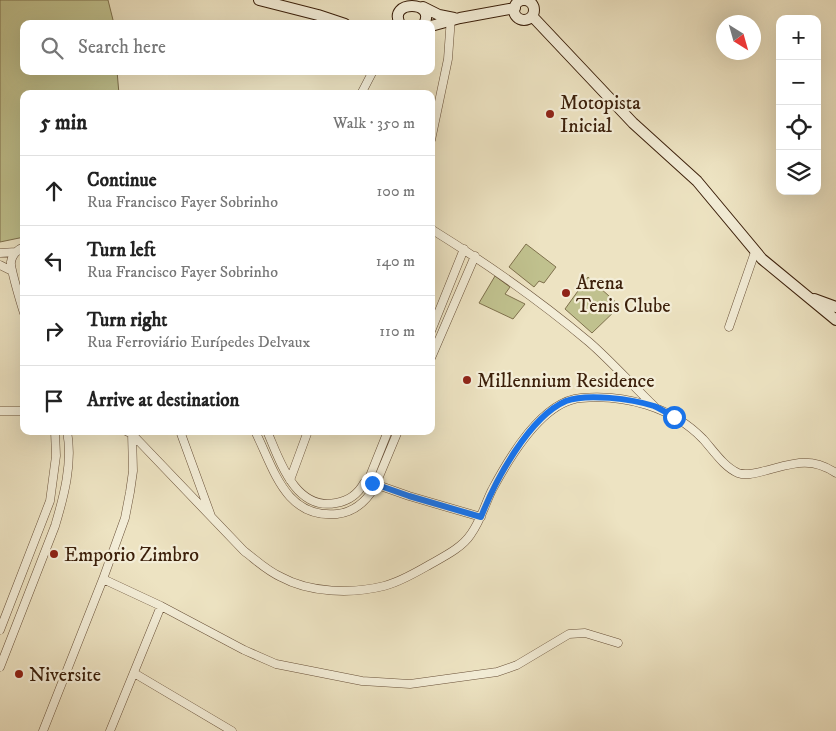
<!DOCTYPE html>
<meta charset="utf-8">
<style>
:root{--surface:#fff;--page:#f6f6f6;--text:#222;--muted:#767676;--line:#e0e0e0}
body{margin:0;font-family:"IM FELL DW Pica",serif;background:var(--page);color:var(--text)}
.controls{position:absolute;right:15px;top:15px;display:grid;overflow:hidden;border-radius:10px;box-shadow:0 5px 20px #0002}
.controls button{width:45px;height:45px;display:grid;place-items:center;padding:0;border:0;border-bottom:1px solid var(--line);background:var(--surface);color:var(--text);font:25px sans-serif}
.compass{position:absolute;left:716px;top:15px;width:45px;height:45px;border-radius:50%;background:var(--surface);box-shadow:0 5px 20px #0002;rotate:143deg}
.stop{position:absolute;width:15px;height:15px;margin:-11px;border:4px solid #1a73e8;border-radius:50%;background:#fff}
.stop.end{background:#1a73e8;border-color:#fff;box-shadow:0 1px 5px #0008}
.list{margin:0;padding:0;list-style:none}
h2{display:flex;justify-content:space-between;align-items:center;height:65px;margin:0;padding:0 20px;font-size:21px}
h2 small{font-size:16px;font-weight:400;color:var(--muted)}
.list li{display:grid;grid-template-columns:32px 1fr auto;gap:15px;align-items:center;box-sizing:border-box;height:70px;padding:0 20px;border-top:1px solid var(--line)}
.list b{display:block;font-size:19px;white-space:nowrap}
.list p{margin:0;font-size:16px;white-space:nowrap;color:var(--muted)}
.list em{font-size:16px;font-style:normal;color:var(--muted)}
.icon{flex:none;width:28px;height:28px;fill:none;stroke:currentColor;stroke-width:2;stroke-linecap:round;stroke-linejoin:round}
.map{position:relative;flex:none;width:836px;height:731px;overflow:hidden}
.search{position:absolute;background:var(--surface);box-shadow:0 5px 20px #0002;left:20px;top:20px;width:415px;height:55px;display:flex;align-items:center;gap:12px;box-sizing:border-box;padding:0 18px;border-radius:10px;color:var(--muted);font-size:19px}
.panel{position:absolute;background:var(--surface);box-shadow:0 5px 20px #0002;left:20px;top:90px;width:415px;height:345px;border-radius:10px}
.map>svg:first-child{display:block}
</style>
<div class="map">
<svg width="836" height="731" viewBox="0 0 836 731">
<rect width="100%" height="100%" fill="#ede3c2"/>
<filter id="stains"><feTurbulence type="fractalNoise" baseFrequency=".004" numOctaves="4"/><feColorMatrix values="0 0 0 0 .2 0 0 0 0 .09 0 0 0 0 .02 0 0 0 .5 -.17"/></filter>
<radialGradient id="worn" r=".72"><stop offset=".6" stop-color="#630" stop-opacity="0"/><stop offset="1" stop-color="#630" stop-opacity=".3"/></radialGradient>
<!-- green -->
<path fill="#c0c18e" stroke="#7e704c" d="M 0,0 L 108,0 L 114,24 L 24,24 L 24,71 L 117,71 L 119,94 L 24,94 L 24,237 L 0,242 Z
M 526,244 L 556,267 L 544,283 L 539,281 L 534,287 L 509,267 Z
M 495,276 L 510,287 L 505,294 L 525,304 L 513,319 L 479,303 Z
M 588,277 L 620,306 L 592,333 L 565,309 Z"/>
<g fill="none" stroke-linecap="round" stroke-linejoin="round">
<defs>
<path id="street" d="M 361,94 L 373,71
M 431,140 L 448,59 L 451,17
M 431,229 C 486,263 539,300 589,342 C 612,362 632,385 654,406
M 24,247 C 17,250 12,255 11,262 C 10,267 21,304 24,313
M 0,253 L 16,252
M 0,265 L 12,271
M 729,327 L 755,252
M 431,331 L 464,249
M 431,358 L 475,256
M 0,411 L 24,411
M 126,431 L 132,434 L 244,551 C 256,560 267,571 281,577 C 310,593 352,594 384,586 C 400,582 415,573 429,565 C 443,557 462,548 471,534 C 481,520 485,504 492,490 C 509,458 542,401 581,398 C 625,394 672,407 703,439 C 713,450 724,467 738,473 C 746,476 756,473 764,471 C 792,464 810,456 836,473
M 180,431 L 211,516
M 255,431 C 274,469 285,519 337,514 C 354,512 365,503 374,488 L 370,476 L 388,431
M 267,431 C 280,461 295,511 336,503 C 348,501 358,494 364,483 L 372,483 L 378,479 L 398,431
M 290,480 L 308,431
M 372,483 L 409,496 L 481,517
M 103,579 L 161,606 L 244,650 L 276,664 L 362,681 L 410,684 L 497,672 L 517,665 L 569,634 L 585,633 L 618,643
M 0,630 L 50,501 L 56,456 L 55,431
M 0,667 L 55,526 C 64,496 73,463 67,431
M 134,673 L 232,731
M 43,731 L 103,579 L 125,518 L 130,492 L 133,471 L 132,433
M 110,731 L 161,606"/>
<path id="secondary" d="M 259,0 L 318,15 L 345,24
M514 10a10 10 0 1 1 20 0a10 10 0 1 1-20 0Z
M 423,7 L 439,15 L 454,18
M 532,16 L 633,123 L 697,181 L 762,259 L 836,320
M 400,24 C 387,0 437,0 424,24
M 431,26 L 460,18 L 515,8
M 814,299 L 836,307"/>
</defs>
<!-- street casing -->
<use href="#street" stroke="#685038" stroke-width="9"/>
<!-- secondary casing -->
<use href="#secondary" stroke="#3b1f0a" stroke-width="12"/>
<!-- street -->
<use href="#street" stroke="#f3edd7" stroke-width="8"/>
<!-- secondary -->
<use href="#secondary" stroke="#f3edd7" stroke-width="10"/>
</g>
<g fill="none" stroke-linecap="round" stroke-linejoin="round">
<!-- route -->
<path stroke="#1a73e8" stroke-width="6" d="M 372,483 L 409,496 L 481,517 C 495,481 529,417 566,401 C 587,393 632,399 654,406 C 661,409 667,413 674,417"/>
</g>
<!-- markers -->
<g fill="#8f2418" stroke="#f3edd7" stroke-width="2">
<circle cx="550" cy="114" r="5"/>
<circle cx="566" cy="293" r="5"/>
<circle cx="467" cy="380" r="5"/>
<circle cx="54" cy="554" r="5"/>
<circle cx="19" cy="674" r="5"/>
</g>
<g text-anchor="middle" stroke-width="4.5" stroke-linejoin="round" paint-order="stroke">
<!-- poi labels -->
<g font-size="20" fill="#3b1f0a" stroke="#f3edd7" text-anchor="start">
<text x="560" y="109">Motopista<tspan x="560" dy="23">Inicial</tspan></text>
<text x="576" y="289">Arena<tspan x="576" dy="23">Tenis Clube</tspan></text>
<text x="477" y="387">Millennium Residence</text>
<text x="64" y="561">Emporio Zimbro</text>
<text x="29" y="681">Niversite</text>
</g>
</g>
<rect width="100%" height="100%" filter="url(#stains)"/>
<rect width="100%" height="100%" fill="url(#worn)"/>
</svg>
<div class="controls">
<button>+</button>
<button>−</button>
<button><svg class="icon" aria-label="locate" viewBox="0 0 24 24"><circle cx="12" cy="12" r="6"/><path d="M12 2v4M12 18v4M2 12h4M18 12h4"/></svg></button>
<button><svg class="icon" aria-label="layers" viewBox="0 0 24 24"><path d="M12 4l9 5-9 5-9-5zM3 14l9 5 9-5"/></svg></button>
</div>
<svg class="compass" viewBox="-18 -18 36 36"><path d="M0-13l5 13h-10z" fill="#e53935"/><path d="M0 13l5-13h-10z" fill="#767676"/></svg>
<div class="stop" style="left:674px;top:417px"></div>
<div class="stop end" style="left:372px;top:483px"></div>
<div class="search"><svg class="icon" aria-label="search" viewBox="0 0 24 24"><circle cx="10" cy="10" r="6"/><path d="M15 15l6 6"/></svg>Search here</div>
<section class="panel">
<h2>5 min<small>Walk · 350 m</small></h2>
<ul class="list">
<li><svg class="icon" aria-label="ahead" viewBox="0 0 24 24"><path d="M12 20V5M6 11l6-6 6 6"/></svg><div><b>Continue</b><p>Rua Francisco Fayer Sobrinho</p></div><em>100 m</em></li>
<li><svg class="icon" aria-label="left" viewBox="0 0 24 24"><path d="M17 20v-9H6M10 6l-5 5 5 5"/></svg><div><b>Turn left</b><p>Rua Francisco Fayer Sobrinho</p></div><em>140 m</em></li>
<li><svg class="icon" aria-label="right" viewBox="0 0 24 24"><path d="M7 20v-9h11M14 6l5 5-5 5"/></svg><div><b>Turn right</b><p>Rua Ferroviário Eurípedes Delvaux</p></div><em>110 m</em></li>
<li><svg class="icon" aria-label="arrive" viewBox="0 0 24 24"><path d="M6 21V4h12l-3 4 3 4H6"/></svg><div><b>Arrive at destination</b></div></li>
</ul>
</section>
</div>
